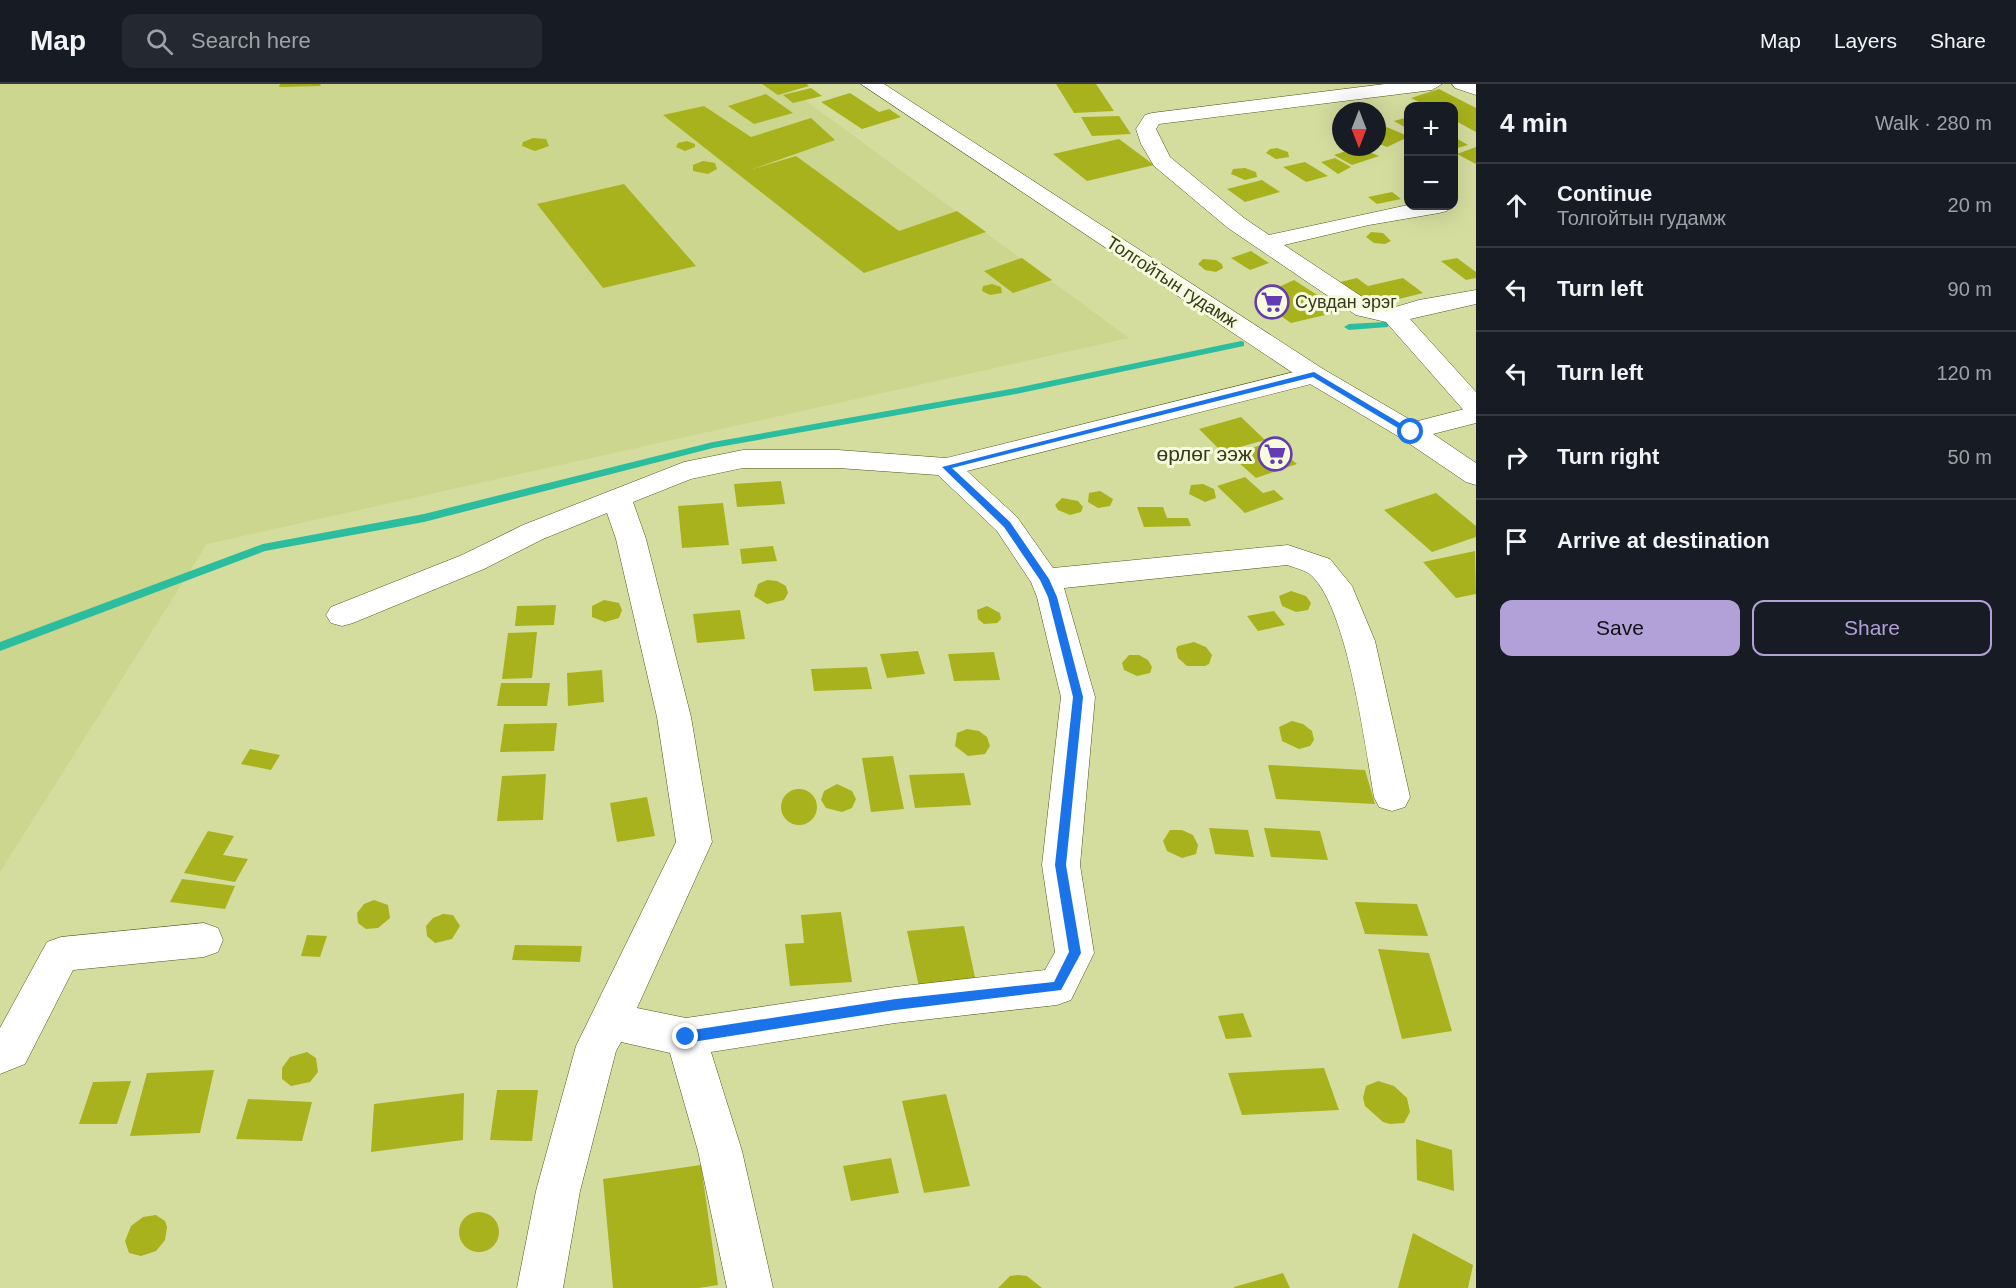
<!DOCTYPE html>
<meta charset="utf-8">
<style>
:root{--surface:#171b24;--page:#242831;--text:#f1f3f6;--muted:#9ea1a6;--line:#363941;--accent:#b2a0d8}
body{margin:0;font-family:Helvetica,sans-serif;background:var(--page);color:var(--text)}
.controls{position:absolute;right:18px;top:18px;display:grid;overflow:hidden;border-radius:12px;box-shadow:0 6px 24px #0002}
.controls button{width:54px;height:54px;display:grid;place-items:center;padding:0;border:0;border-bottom:2px solid var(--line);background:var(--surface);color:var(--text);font:30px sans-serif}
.compass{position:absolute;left:1332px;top:18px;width:54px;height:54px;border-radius:50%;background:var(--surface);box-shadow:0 6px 24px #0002;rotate:180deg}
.stop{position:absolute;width:18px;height:18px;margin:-14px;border:4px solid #1a73e8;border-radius:50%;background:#fff}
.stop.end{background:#1a73e8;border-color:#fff;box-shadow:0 2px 6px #0008}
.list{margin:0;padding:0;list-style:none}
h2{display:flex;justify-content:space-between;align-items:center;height:78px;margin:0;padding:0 24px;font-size:26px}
h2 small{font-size:20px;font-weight:400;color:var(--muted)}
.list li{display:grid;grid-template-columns:39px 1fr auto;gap:18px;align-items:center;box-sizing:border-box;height:84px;padding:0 24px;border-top:2px solid var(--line)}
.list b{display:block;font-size:22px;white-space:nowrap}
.list p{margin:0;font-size:20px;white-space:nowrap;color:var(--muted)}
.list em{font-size:20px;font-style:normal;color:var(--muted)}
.actions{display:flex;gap:12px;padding:18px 24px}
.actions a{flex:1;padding:14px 0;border:2px solid var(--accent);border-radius:12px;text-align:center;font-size:21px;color:var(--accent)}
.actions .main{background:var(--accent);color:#111}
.icon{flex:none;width:33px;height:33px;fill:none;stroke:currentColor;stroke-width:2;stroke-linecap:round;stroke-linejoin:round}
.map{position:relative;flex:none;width:1476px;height:1204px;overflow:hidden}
header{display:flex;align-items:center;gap:36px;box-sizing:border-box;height:84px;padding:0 30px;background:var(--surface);border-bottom:2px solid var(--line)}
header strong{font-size:28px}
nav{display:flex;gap:33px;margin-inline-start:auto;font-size:21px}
.search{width:420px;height:54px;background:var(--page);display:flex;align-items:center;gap:15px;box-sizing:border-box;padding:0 21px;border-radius:12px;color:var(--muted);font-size:22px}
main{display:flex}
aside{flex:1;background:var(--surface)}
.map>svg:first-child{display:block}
</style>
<header>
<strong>Map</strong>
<div class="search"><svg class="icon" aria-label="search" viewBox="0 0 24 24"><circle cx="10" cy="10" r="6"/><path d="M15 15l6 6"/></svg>Search here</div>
<nav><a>Map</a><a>Layers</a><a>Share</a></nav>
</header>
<main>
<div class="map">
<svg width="1476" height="1204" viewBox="0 0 1476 1204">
<rect width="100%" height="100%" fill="#d5dd9e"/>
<!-- built -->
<path fill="#cdd68f" d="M 0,0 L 783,0 L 1129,254 L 207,460 L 0,788 Z"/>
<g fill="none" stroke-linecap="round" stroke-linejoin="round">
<!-- stream -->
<path fill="#2cbd9e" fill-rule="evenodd" d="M 1385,238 L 1388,239 L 1388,243 L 1349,246 L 1344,243 L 1349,240 Z
M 1241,257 L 1244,258 L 1244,262 L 1016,310 L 713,364 L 424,438 L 265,467 L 0,567 L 0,558 L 263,460 L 424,430 L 713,358 L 1016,304 Z"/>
</g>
<!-- building -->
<path fill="#a7b21c" d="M 280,0 L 320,0 L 321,2 L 279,3 Z
M 762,0 L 807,0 L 809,2 L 778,11 Z
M 1056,0 L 1096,0 L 1114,27 L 1074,29 Z
M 811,4 L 822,12 L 793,19 L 783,11 Z
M 1439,5 L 1476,24 L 1476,48 L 1454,36 L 1454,22 L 1427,22 L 1411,14 Z
M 850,9 L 879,28 L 889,25 L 901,33 L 862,45 L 821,18 Z
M 766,10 L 793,29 L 754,40 L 728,22 Z
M 704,22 L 751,53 L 811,34 L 835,56 L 753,85 L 796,72 L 899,147 L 957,127 L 986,148 L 864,189 L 663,31 Z
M 1119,32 L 1131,50 L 1092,52 L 1081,33 Z
M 1408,33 L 1408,45 L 1394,37 Z
M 1384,42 L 1408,52 L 1408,53 L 1387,63 L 1377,59 L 1377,45 Z
M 1454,53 L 1468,61 L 1454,65 Z
M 533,54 L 546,55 L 549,62 L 535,67 L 522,62 L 523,58 Z
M 1119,55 L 1154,81 L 1087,97 L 1053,70 Z
M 687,57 L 695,60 L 695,63 L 685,67 L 676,63 L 678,59 Z
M 1358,63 L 1379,72 L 1352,81 L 1334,71 Z
M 1476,63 L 1476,80 L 1457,70 Z
M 1277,64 L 1288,68 L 1289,73 L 1276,75 L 1266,69 L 1270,65 Z
M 1335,74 L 1351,83 L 1338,90 L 1321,78 Z
M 703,77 L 715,79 L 717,85 L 708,90 L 693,87 L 693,81 Z
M 1305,78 L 1328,92 L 1306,98 L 1283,83 Z
M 1245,84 L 1256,88 L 1257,93 L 1245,96 L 1231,90 L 1233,85 Z
M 1262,96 L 1280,108 L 1245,118 L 1227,105 Z
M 624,100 L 696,182 L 603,204 L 537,120 Z
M 1392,108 L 1401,115 L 1377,120 L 1368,113 Z
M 1371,148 L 1383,149 L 1391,157 L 1385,160 L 1374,159 L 1366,153 Z
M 1251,167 L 1269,179 L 1250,186 L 1231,174 Z
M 1022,174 L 1052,196 L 1013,209 L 984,187 Z
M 1457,174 L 1476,188 L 1476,194 L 1466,196 L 1441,177 Z
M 1203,175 L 1216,176 L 1222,180 L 1223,184 L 1216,188 L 1205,186 L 1198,180 Z
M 1357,194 L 1368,202 L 1403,194 L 1423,209 L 1367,223 L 1336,199 Z
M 1294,196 L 1342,227 L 1291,239 L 1255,214 Z
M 992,200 L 1001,203 L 1002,209 L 990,211 L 982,207 L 983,202 Z
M 1241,333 L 1265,356 L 1222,368 L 1199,345 Z
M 1270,358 L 1297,380 L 1256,394 L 1230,371 Z
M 1245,393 L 1263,409 L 1274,406 L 1284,415 L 1245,429 L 1217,402 Z
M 781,397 L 785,420 L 737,423 L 734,400 Z
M 1203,400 L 1214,405 L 1216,414 L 1205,418 L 1189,410 L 1191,401 Z
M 1100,407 L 1113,415 L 1110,422 L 1098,424 L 1088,418 L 1089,409 Z
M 1436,409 L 1476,442 L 1476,453 L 1432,468 L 1384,426 Z
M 1062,414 L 1078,417 L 1083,423 L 1081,428 L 1070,431 L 1058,426 L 1055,421 Z
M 723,419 L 729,461 L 682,464 L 678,422 Z
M 1137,423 L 1163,423 L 1167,434 L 1188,434 L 1191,442 L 1144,443 Z
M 773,462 L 777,477 L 742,480 L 740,465 Z
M 1475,467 L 1476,510 L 1456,514 L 1423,478 Z
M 767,496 L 777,497 L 786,502 L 788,509 L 784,516 L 767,520 L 754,512 L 758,500 Z
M 1291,507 L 1306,512 L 1311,519 L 1308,526 L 1296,528 L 1282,522 L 1279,512 Z
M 604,516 L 619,519 L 622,526 L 619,534 L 605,538 L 592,533 L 592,522 Z
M 556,521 L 554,541 L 515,542 L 517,522 Z
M 987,522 L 1000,529 L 1001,535 L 997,539 L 984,540 L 978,535 L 977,526 Z
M 740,526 L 745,555 L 697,559 L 693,530 Z
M 1274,527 L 1285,541 L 1258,547 L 1247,532 Z
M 537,548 L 532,594 L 502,595 L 508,549 Z
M 1194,558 L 1206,563 L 1212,571 L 1209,580 L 1205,582 L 1187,582 L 1178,574 L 1176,565 L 1178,562 Z
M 918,567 L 925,590 L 887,594 L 880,570 Z
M 994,568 L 1000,596 L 954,597 L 948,570 Z
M 1129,571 L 1139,571 L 1148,576 L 1152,583 L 1150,589 L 1137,592 L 1124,586 L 1122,579 Z
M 867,583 L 872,605 L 814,607 L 811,585 Z
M 602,586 L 604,618 L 568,622 L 567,589 Z
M 501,599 L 550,599 L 547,622 L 497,622 Z
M 1292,637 L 1303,640 L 1312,647 L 1314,656 L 1310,662 L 1299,665 L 1282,657 L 1279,643 Z
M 557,639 L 554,667 L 500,668 L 504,640 Z
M 967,645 L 979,647 L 987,653 L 990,662 L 985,670 L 968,672 L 955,662 L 957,649 Z
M 250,665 L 280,671 L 271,686 L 241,680 Z
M 893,672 L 904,725 L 871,728 L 862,674 Z
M 1268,681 L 1365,686 L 1375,720 L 1276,715 Z
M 964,689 L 971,721 L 915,724 L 909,691 Z
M 546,690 L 543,736 L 497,737 L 502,692 Z
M 837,700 L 852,707 L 856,715 L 852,724 L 842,728 L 826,724 L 821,716 L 824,707 Z
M781 723a18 18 0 1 1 36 0a18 18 0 1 1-36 0Z
M 647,713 L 655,752 L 617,758 L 610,719 Z
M 1209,744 L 1248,746 L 1254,773 L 1215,770 Z
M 1264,744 L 1320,747 L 1328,776 L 1271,773 Z
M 1170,746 L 1182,746 L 1193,751 L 1198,761 L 1196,770 L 1182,774 L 1167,767 L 1163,757 Z
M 208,747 L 234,752 L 223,771 L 248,775 L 235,798 L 184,789 Z
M 182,795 L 235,802 L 225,825 L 170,818 Z
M 374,816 L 388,821 L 390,834 L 378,844 L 366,845 L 358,839 L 357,829 L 364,820 Z
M 1355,818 L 1417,820 L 1428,852 L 1365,850 Z
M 841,828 L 852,898 L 790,902 L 785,860 L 804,859 L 801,831 Z
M 443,830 L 453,831 L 460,842 L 452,855 L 435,859 L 427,852 L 426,842 L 433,834 Z
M 964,842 L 976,898 L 919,903 L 907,847 Z
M 307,851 L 327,852 L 320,873 L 301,872 Z
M 515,861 L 582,862 L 580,878 L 512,876 Z
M 1378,865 L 1429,869 L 1452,947 L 1402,955 Z
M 1243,929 L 1252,953 L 1226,955 L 1218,932 Z
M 307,968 L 316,974 L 318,988 L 310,998 L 291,1002 L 282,995 L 282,984 L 290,973 Z
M 1324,984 L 1339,1026 L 1242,1031 L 1228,989 Z
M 214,986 L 200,1049 L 130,1052 L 147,989 Z
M 131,997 L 117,1040 L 79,1040 L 93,998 Z
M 1378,997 L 1394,1002 L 1407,1014 L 1410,1028 L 1404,1039 L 1390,1040 L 1383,1038 L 1365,1022 L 1363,1014 L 1366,1002 Z
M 497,1006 L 538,1006 L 532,1057 L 490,1056 Z
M 464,1009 L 463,1056 L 371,1068 L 374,1020 Z
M 946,1010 L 970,1102 L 924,1109 L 902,1017 Z
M 248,1015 L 312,1018 L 302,1057 L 236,1055 Z
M 1416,1055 L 1452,1066 L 1454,1107 L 1417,1096 Z
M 891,1074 L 899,1109 L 851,1117 L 843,1082 Z
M 701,1081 L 718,1201 L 699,1204 L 613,1204 L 603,1095 Z
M459 1148a20 20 0 1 1 40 0a20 20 0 1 1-40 0Z
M 156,1131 L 165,1137 L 167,1143 L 165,1156 L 161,1161 L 156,1167 L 141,1172 L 129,1169 L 125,1157 L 131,1142 L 143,1133 Z
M 1413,1149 L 1473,1181 L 1468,1204 L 1398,1204 Z
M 1283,1189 L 1290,1204 L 1234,1204 L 1234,1203 Z
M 1019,1191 L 1027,1192 L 1042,1204 L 998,1204 L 1010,1192 Z"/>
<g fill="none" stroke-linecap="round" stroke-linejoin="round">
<defs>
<path id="minor" d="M 1385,0 L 1442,0 L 1432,6 L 1159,40 L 1156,45 L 1170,73 L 1244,134 L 1269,151 L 1408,121 L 1450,122 L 1447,127 L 1439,129 L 1369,141 L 1284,161 L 1373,220 L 1392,224 L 1419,216 L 1476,206 L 1476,220 L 1410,235 L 1476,308 L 1476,332 L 1467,330 L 1386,238 L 1356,231 L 1228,144 L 1154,82 L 1141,60 L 1136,45 L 1145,31 L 1152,29 Z
M 1452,0 L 1476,0 L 1476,11 L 1455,4 Z
M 1314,283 L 1323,285 L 1327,291 L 1323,297 L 967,387 L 1017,433 L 1053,484 L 1288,461 L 1330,475 L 1352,502 L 1375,557 L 1410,713 L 1405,723 L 1392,727 L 1379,723 L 1374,713 C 1365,662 1348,527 1312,492 C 1306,486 1295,484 1287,481 L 1064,504 L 1095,613 L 1080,781 L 1094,869 L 1071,916 L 1057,921 L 895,939 L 711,968 L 742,1067 L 773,1204 L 727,1204 L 698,1067 L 670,969 L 621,958 L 616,967 L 580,1107 L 563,1204 L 517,1204 L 536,1107 L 576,962 L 676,758 L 657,633 L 616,455 L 607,429 L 543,455 L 484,485 L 353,539 L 342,542 L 331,539 L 326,531 L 331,523 L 462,471 L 523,441 L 684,378 L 743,366 L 838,366 L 946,374 ZM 743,384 L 838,384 L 938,391 L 997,447 L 1031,498 L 1037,513 L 1061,613 L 1042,781 L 1055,868 L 1045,886 L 895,903 L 686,934 L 637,924 L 712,758 L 691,633 L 646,455 L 633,418 L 691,395 Z
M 204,839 L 218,844 L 223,856 L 218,868 L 204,873 L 73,886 L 25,980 L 0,990 L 0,944 L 47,858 L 61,853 Z"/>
<path id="major" d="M 861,0 L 884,0 L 1323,285 L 1414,338 L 1476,322 L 1476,339 L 1433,350 L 1476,379 L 1476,401 L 1466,398 L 1401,354 L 1305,297 Z"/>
</defs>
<!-- minor casing -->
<use href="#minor" stroke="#505619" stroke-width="1"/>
<!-- major casing -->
<use href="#major" stroke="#505619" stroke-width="1"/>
<!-- minor -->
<use href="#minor" fill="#fff" fill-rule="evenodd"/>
<!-- major -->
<use href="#major" fill="#fff" fill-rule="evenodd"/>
</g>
<!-- route -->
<path fill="#1a73e8" d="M 1314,288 L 1415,348 L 1408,350 L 1313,293 L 952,384 L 1010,438 L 1049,495 L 1057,513 L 1083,613 L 1066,781 L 1081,869 L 1061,906 L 896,926 L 686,959 L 682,957 L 682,949 L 686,947 L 896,915 L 1054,898 L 1069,868 L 1055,781 L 1073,613 L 1048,513 L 1040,496 L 1004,443 L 942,383 Z"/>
<!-- icons -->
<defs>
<symbol id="supermarket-ring" viewBox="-11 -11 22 22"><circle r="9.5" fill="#f6fbdb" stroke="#653bb3" stroke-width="1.5"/><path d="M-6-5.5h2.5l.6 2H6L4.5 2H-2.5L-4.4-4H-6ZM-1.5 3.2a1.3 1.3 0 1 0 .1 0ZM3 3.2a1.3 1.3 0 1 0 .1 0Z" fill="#653bb3"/></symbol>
</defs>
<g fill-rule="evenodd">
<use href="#supermarket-ring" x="1253" y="199" width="38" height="38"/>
<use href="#supermarket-ring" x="1256" y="351" width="38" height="38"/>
</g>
<g text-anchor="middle" stroke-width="6" stroke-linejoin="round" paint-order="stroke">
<!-- far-street labels -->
<g font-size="18" fill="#36391f" stroke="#f6fbdb">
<text transform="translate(1172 198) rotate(33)" y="6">Толгойтын гудамж</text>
</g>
<!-- far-poi labels -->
<g font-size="18" fill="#36391f" stroke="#f6fbdb" text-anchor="start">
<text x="1295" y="224">Сувдан эрэг</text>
</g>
<!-- poi labels -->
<g font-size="21" fill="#36391f" stroke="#f6fbdb" text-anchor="end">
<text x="1252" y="377">өрлөг ээж</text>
</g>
</g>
</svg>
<div class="controls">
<button>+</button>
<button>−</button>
</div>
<svg class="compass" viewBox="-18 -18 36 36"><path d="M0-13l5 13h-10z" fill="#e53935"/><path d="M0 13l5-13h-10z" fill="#9ea1a6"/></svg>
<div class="stop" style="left:1411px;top:348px"></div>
<div class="stop end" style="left:686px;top:953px"></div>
</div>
<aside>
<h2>4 min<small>Walk · 280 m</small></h2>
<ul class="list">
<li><svg class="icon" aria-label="ahead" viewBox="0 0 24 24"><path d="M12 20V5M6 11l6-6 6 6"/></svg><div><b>Continue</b><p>Толгойтын гудамж</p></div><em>20 m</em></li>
<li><svg class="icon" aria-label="left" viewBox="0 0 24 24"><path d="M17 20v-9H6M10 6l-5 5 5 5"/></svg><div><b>Turn left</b></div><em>90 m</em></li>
<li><svg class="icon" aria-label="left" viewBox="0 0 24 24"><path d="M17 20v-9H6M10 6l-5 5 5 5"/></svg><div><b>Turn left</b></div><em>120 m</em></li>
<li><svg class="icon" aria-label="right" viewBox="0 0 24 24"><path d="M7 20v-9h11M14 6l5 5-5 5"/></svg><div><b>Turn right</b></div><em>50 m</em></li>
<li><svg class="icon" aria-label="arrive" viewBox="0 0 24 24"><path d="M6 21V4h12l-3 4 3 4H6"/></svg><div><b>Arrive at destination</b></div></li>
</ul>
<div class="actions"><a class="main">Save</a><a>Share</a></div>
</aside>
</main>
